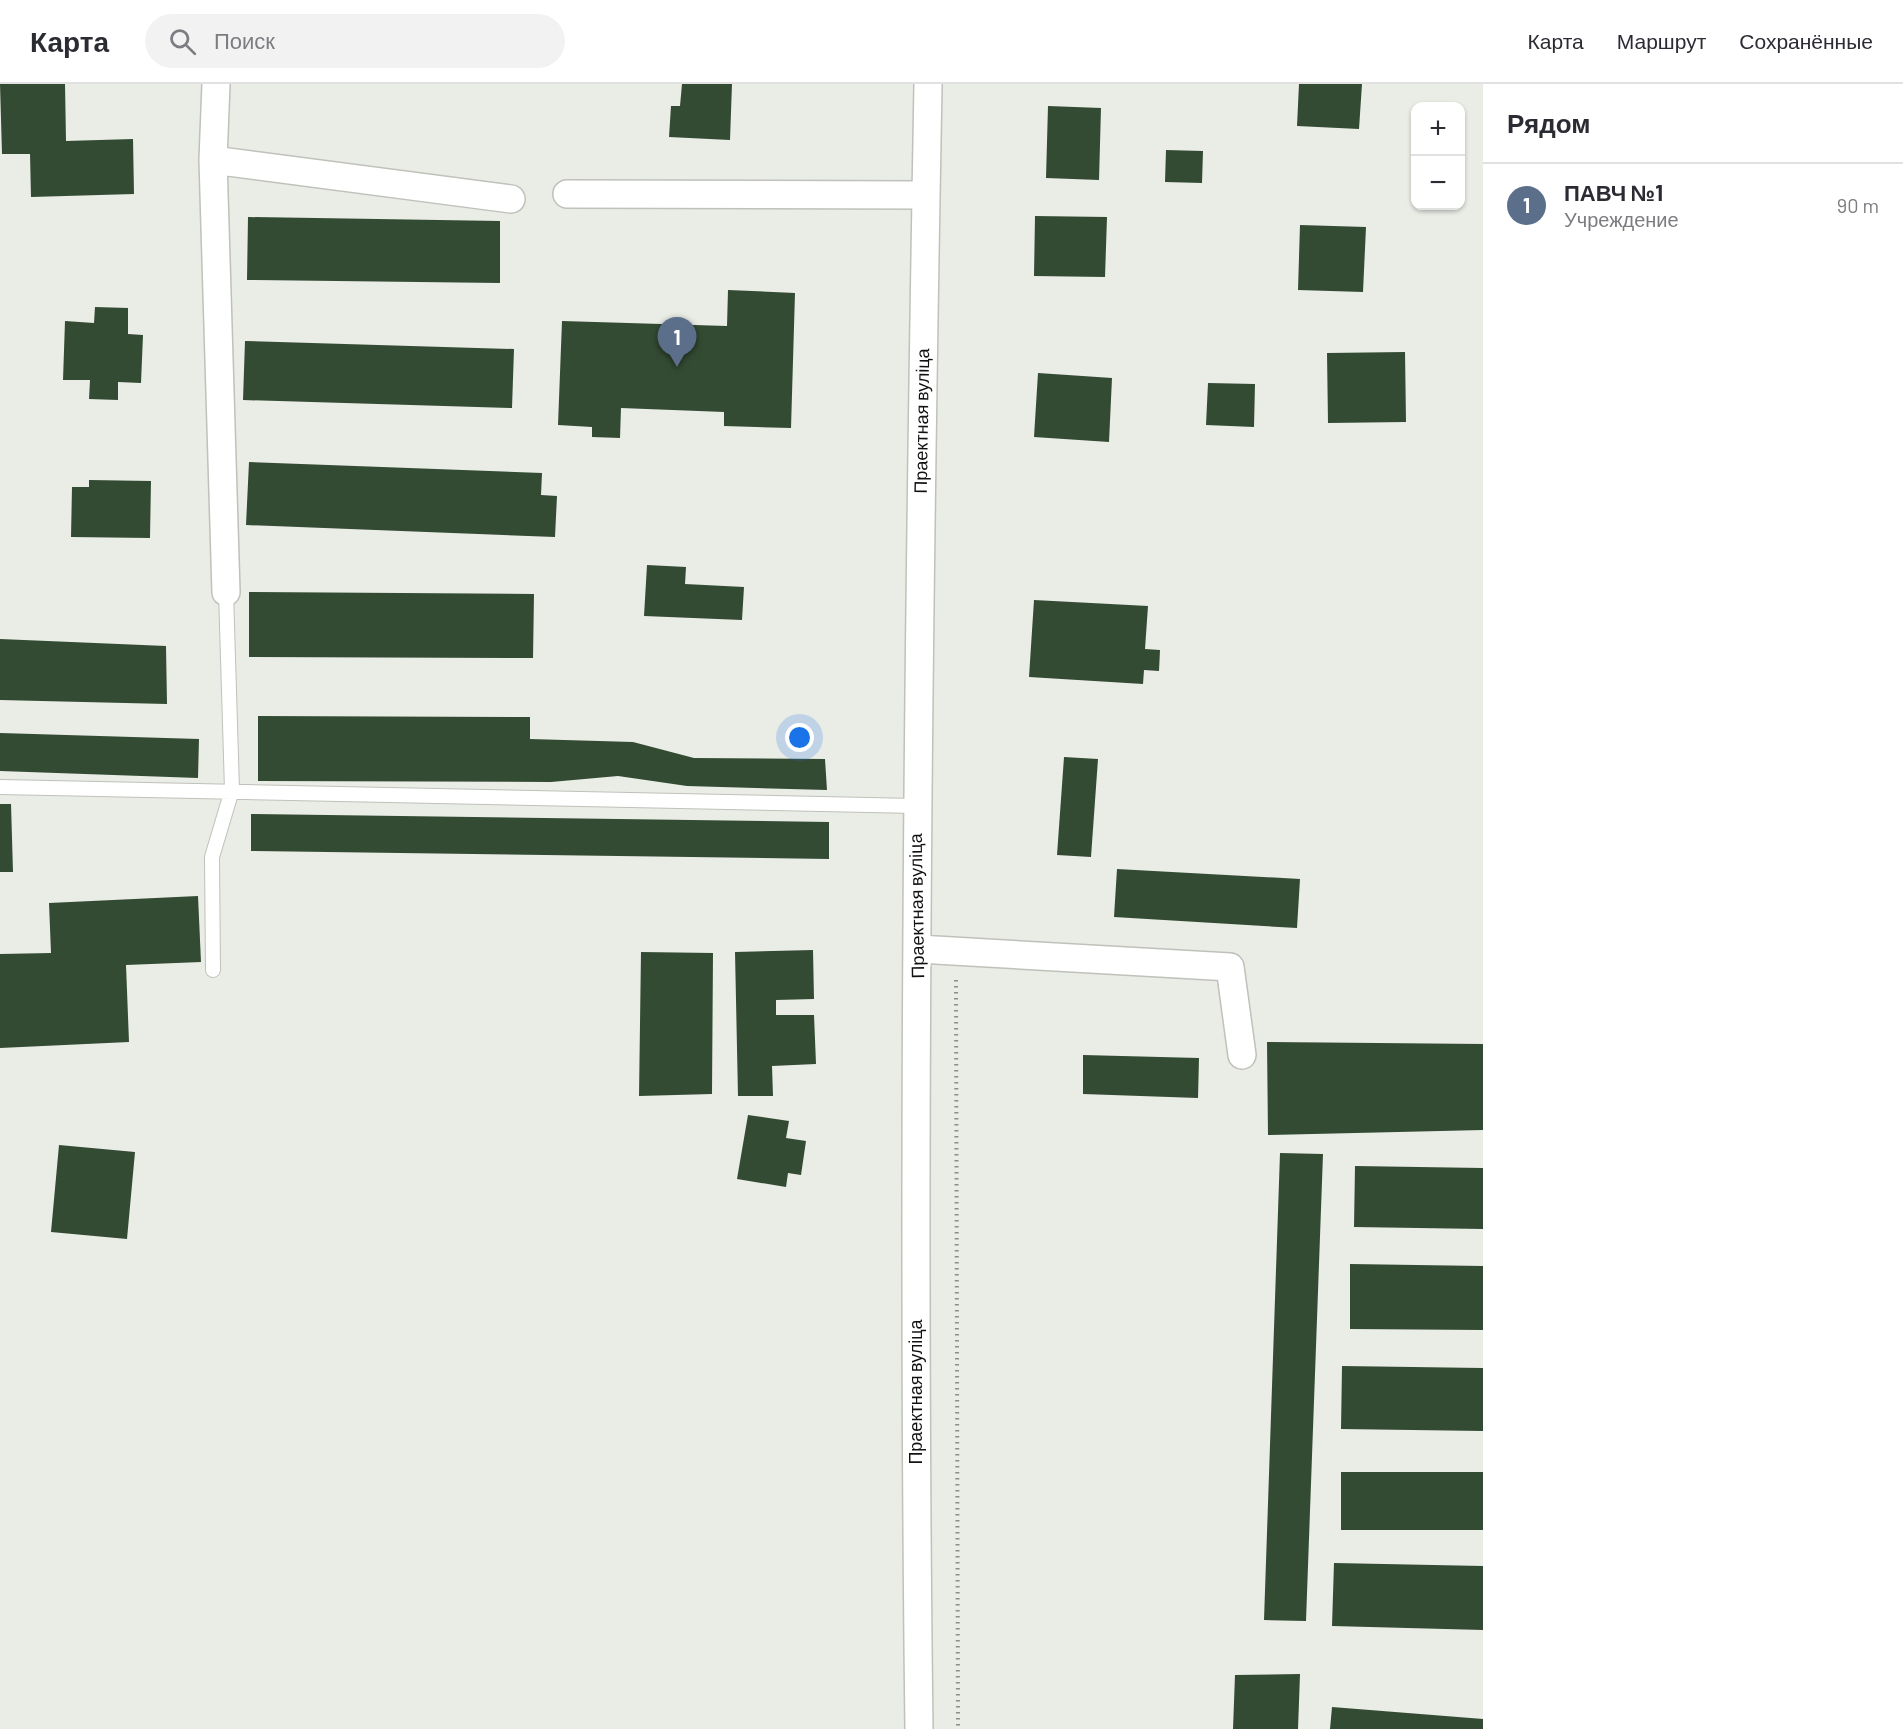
<!DOCTYPE html>
<html lang="ru">
<meta charset="utf-8">
<style>
:root{--surface:#fff;--page:#f2f2f3;--text:#2b2b33;--muted:#7c7c81;--line:#e1e1e2;--accent:#ea580c}
body{margin:0;font-family:Barlow,sans-serif;background:var(--page);color:var(--text)}
.controls{position:absolute;right:18px;top:18px;display:grid;overflow:hidden;border-radius:12px;box-shadow:0 2px 4px #0004}
.controls button{width:54px;height:54px;display:grid;place-items:center;padding:0;border:0;border-bottom:2px solid var(--line);background:var(--surface);color:var(--text);font:30px sans-serif}
.you{position:absolute;left:800px;top:654px;width:21px;height:21px;margin:-15px;border:4px solid #fff;border-radius:50%;background:#1a73e8;box-shadow:0 0 0 9px #1a73e833}
.badge{display:grid;place-items:center;width:39px;height:39px;border-radius:50%;background:var(--accent);color:#fff;font-size:20px;font-weight:700}
.pin{position:absolute;translate:-50% -50px;filter:drop-shadow(0 2px 3px #0008)}
.pin::after{content:'';position:absolute;top:32px;width:21px;height:18px;background:inherit;clip-path:polygon(0 0,100% 0,50% 100%)}
.list{margin:0;padding:0;list-style:none}
h2{display:flex;justify-content:space-between;align-items:center;height:78px;margin:0;padding:0 24px;font-size:26px}
h2 small{font-size:20px;font-weight:400;color:var(--muted)}
.list li{display:grid;grid-template-columns:39px 1fr auto;gap:18px;align-items:center;box-sizing:border-box;height:84px;padding:0 24px;border-top:2px solid var(--line)}
.list b{display:block;font-size:22px;white-space:nowrap}
.list p{margin:0;font-size:20px;white-space:nowrap;color:var(--muted)}
.list em{font-size:20px;font-style:normal;color:var(--muted)}
.icon{flex:none;width:33px;height:33px;fill:none;stroke:currentColor;stroke-width:2;stroke-linecap:round;stroke-linejoin:round}
.map{position:relative;flex:none;width:1483px;height:1645px;overflow:hidden}
header{display:flex;align-items:center;gap:36px;box-sizing:border-box;height:84px;padding:0 30px;background:var(--surface);border-bottom:2px solid var(--line)}
header strong{font-size:28px}
nav{display:flex;gap:33px;margin-inline-start:auto;font-size:21px}
.search{width:420px;height:54px;background:var(--page);display:flex;align-items:center;gap:15px;box-sizing:border-box;padding:0 21px;border-radius:33px;color:var(--muted);font-size:22px}
main{display:flex}
aside{flex:1;background:var(--surface)}
.map>svg:first-child{display:block}
</style>
<header>
<strong>Карта</strong>
<div class="search"><svg class="icon" aria-label="search" viewBox="0 0 24 24"><circle cx="10" cy="10" r="6"/><path d="M15 15l6 6"/></svg>Поиск</div>
<nav><a>Карта</a><a>Маршрут</a><a>Сохранённые</a></nav>
</header>
<main>
<div class="map">
<svg width="1483" height="1645" viewBox="0 0 1483 1645">
<rect width="100%" height="100%" fill="#eaece6"/>
<!-- building -->
<path fill="#344b33" d="M 0,0 L 65,0 L 66,57 L 133,55 L 134,110 L 31,113 L 30,70 L 2,70 Z
M 682,0 L 732,0 L 730,56 L 669,53 L 671,22 L 680,22 Z
M 1299,0 L 1362,0 L 1359,45 L 1297,42 Z
M 1048,22 L 1101,24 L 1099,96 L 1046,94 Z
M 1166,66 L 1203,67 L 1202,99 L 1165,98 Z
M 1035,132 L 1107,133 L 1105,193 L 1034,192 Z
M 248,133 L 500,137 L 500,199 L 247,196 Z
M 1300,141 L 1366,143 L 1363,208 L 1298,206 Z
M 728,206 L 795,209 L 791,344 L 724,342 L 724,328 L 621,324 L 620,354 L 592,353 L 592,343 L 558,341 L 562,237 L 727,242 Z
M 95,223 L 128,224 L 128,250 L 143,251 L 141,299 L 118,298 L 118,316 L 89,315 L 90,296 L 63,296 L 65,237 L 94,239 Z
M 245,257 L 514,265 L 512,324 L 243,316 Z
M 1405,268 L 1406,338 L 1328,339 L 1327,269 Z
M 1038,289 L 1112,294 L 1109,358 L 1034,353 Z
M 1208,299 L 1255,300 L 1254,343 L 1206,341 Z
M 249,378 L 542,389 L 541,411 L 557,412 L 555,453 L 246,441 Z
M 89,396 L 151,397 L 150,454 L 71,453 L 72,403 L 89,403 Z
M 647,481 L 686,483 L 685,500 L 744,503 L 742,536 L 644,532 Z
M 249,508 L 534,510 L 533,574 L 249,573 Z
M 1034,516 L 1148,522 L 1145,565 L 1160,566 L 1159,587 L 1144,586 L 1143,600 L 1029,593 Z
M 0,555 L 166,562 L 167,620 L 0,616 Z
M 258,632 L 530,633 L 530,655 L 633,658 L 694,674 L 825,675 L 827,706 L 687,702 L 618,692 L 551,698 L 258,697 Z
M 0,649 L 199,655 L 198,694 L 0,687 Z
M 1064,673 L 1098,675 L 1091,773 L 1057,771 Z
M 0,720 L 11,720 L 13,788 L 0,788 Z
M 251,730 L 829,738 L 829,775 L 251,767 Z
M 1117,785 L 1300,795 L 1297,844 L 1114,833 Z
M 198,812 L 201,878 L 126,881 L 129,958 L 0,964 L 0,870 L 51,869 L 49,819 Z
M 813,866 L 814,915 L 776,916 L 776,931 L 814,931 L 816,980 L 772,982 L 773,1012 L 738,1012 L 735,868 Z
M 641,868 L 713,869 L 712,1010 L 639,1012 Z
M 1267,958 L 1483,960 L 1483,1046 L 1268,1051 Z
M 1083,971 L 1199,974 L 1198,1014 L 1083,1010 Z
M 748,1031 L 789,1037 L 786,1054 L 806,1057 L 801,1091 L 788,1089 L 786,1103 L 737,1095 Z
M 59,1061 L 135,1068 L 127,1155 L 51,1148 Z
M 1280,1069 L 1323,1070 L 1306,1537 L 1264,1536 Z
M 1355,1082 L 1483,1084 L 1483,1145 L 1354,1143 Z
M 1350,1180 L 1483,1182 L 1483,1246 L 1350,1245 Z
M 1342,1282 L 1483,1284 L 1483,1347 L 1341,1345 Z
M 1341,1388 L 1483,1388 L 1483,1446 L 1341,1446 Z
M 1334,1479 L 1483,1482 L 1483,1546 L 1332,1542 Z
M 1300,1590 L 1298,1645 L 1233,1645 L 1235,1591 Z
M 1332,1623 L 1483,1635 L 1483,1645 L 1330,1645 Z"/>
<g fill="none" stroke-linecap="round" stroke-linejoin="round">
<defs>
<path id="service" d="M 0,703 L 916,722
M 213,886 L 212,773 L 232,706 L 226,508"/>
<path id="minor" d="M 216,0 L 213,76 L 226,508
M 213,76 L 511,115
M 567,110 L 926,111
M 918,865 L 1230,883 L 1242,971
M 919,1645 C 912,1097 918,548 928,0"/>
</defs>
<!-- service casing -->
<use href="#service" stroke="#bfc1ba" stroke-width="16"/>
<!-- minor casing -->
<use href="#minor" stroke="#bfc1ba" stroke-width="30"/>
<!-- path -->
<path stroke="#8b8d89" stroke-width="4" stroke-dasharray="1.5 4.5" stroke-linecap="butt" d="M 956,896 L 958,1645"/>
<!-- service -->
<use href="#service" stroke="#fff" stroke-width="14"/>
<!-- minor -->
<use href="#minor" stroke="#fff" stroke-width="27"/>
</g>
<g text-anchor="middle" stroke-width="6" stroke-linejoin="round" paint-order="stroke">
<!-- street labels -->
<g font-size="18" fill="#111210" stroke="#fff">
<text transform="translate(922 337) rotate(-89)" y="6">Праектная вуліца</text>
<text transform="translate(917 822) rotate(-91)" y="6">Праектная вуліца</text>
<text transform="translate(916 1308) rotate(-90)" y="6">Праектная вуліца</text>
</g>
</g>
</svg>
<div class="controls">
<button>+</button>
<button>−</button>
</div>
<div class="you"></div>
<div class="pin badge" style="left:677px;top:283px;background:#5c6f8a">1</div>
</div>
<aside>
<h2>Рядом<small></small></h2>
<ul class="list">
<li><span class="badge" style="background:#5c6f8a">1</span><div><b>ПАВЧ №1</b><p>Учреждение</p></div><em>90 m</em></li>
</ul>
</aside>
</main>
